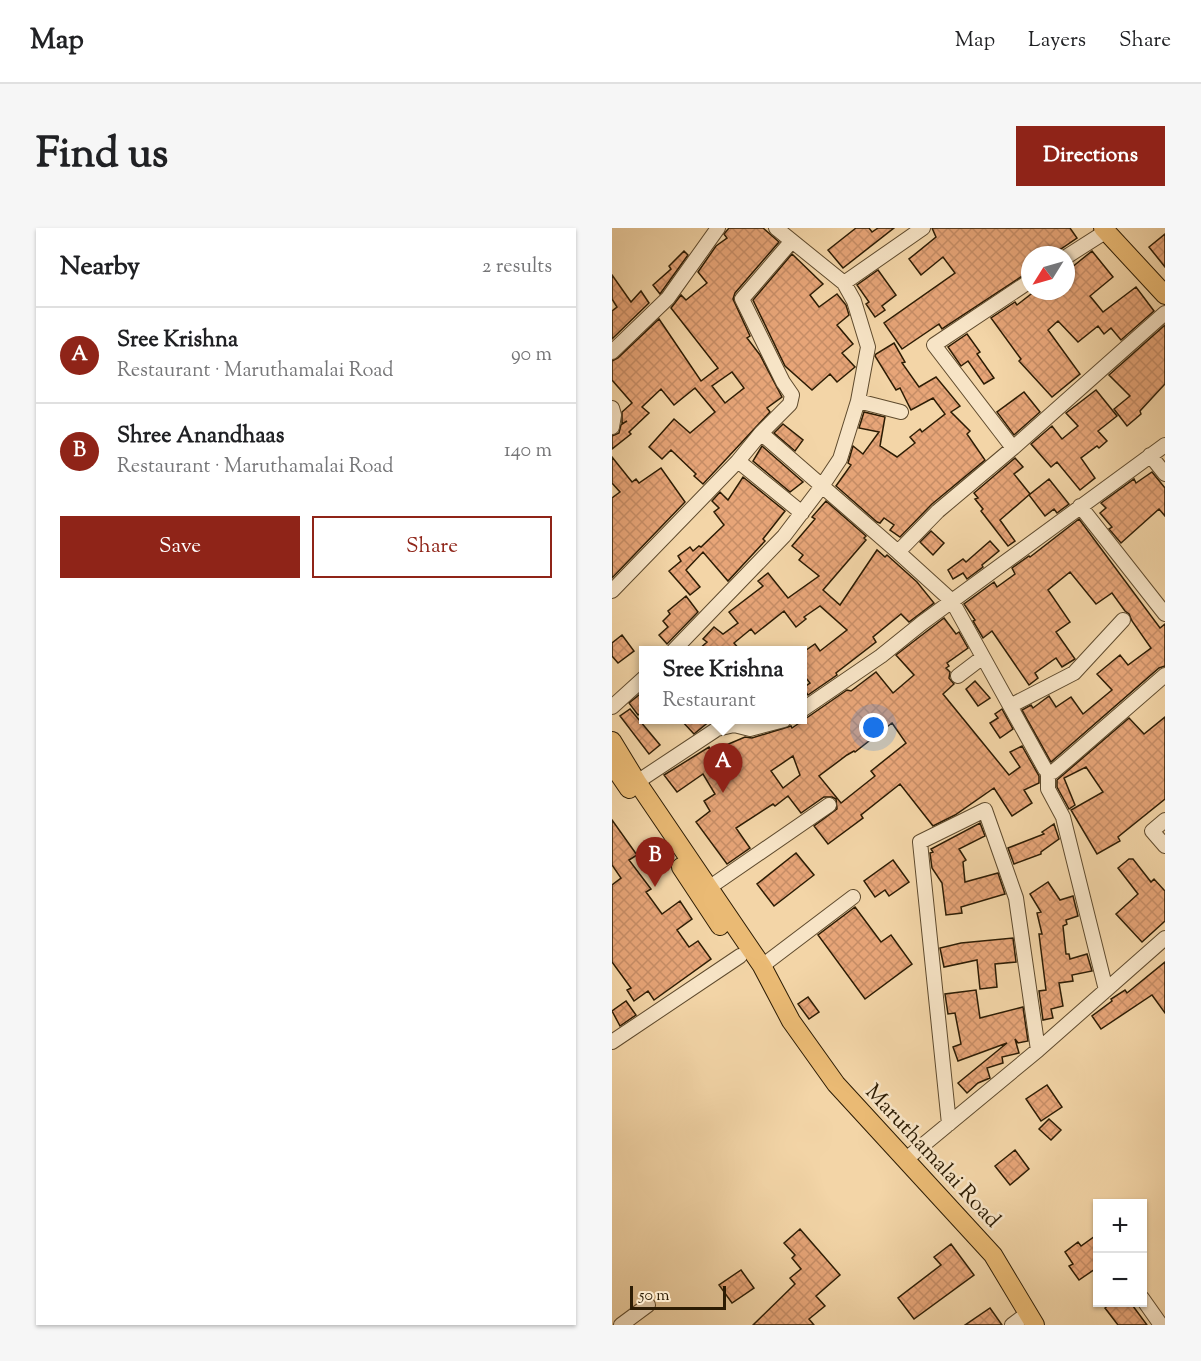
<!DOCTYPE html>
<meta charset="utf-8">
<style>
:root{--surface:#fff;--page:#f6f6f6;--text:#202124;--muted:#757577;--line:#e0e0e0;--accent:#8f2418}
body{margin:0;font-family:"Sorts Mill Goudy",serif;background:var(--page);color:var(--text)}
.controls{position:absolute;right:18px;bottom:18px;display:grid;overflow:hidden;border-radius:0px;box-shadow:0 2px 4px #0004}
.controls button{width:54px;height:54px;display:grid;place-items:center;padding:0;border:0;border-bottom:2px solid var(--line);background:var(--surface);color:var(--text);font:30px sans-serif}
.compass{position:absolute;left:409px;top:18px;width:54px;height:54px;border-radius:50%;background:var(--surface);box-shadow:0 2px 4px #0004;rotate:233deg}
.scale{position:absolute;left:18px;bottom:15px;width:96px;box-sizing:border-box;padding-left:6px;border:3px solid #2c1c04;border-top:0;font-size:16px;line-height:21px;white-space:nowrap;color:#2c1c04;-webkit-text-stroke:4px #f7e4c6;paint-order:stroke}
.you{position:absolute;left:262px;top:500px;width:21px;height:21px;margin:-15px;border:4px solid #fff;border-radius:50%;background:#1a73e8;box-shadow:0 0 0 9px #1a73e833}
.badge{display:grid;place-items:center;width:39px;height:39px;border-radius:50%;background:var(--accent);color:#fff;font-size:20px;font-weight:700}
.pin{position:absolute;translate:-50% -50px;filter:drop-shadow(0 2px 3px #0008)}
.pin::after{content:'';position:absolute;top:32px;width:21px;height:18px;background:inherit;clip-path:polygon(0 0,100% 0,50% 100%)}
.popup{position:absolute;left:27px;top:418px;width:168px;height:78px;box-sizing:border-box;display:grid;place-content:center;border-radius:0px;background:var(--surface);filter:drop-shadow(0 2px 4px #0005);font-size:20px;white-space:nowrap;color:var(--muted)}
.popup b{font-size:22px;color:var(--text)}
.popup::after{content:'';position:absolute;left:50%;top:100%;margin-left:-12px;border:12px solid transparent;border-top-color:var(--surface)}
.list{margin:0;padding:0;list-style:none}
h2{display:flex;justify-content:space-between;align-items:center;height:78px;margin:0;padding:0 24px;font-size:26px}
h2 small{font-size:20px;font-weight:400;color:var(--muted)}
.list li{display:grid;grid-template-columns:39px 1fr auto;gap:18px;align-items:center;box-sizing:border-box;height:96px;padding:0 24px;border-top:2px solid var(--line)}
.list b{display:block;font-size:22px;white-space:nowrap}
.list p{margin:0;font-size:20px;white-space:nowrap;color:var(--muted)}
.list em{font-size:20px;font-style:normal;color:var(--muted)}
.actions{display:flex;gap:12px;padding:18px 24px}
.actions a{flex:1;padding:14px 0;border:2px solid var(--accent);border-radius:0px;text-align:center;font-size:21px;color:var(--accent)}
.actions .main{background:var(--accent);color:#fff}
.map{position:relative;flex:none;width:553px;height:1097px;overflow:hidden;border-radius:0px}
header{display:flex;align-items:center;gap:36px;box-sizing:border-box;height:84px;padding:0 30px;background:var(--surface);border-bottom:2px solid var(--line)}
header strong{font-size:28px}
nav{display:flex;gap:33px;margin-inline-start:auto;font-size:21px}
.intro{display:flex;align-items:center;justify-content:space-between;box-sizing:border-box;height:144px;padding:0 36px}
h1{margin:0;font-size:42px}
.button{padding:15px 27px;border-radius:0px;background:var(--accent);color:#fff;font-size:21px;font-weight:700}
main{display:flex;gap:36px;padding:0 36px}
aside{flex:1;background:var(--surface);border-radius:0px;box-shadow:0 2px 4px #0004}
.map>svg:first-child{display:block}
</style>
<header>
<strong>Map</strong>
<nav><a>Map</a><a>Layers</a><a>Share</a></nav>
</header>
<div class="intro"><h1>Find us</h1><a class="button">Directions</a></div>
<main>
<aside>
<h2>Nearby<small>2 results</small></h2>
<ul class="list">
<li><span class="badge">A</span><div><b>Sree Krishna</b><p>Restaurant · Maruthamalai Road</p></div><em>90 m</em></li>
<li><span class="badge">B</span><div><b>Shree Anandhaas</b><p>Restaurant · Maruthamalai Road</p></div><em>140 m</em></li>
</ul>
<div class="actions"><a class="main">Save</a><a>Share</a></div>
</aside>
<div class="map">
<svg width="553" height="1097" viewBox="0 0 553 1097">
<defs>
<pattern id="building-cross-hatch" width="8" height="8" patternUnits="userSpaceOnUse" patternTransform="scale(1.5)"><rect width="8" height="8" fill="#e7a578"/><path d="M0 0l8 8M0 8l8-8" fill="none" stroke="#c68d66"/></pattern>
</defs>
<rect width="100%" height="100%" fill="#f3d5a7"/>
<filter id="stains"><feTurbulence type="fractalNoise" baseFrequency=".00333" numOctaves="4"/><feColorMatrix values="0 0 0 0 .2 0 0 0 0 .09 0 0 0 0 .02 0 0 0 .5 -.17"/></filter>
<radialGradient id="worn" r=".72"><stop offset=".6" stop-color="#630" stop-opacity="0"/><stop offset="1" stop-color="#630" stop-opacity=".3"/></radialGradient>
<!-- building -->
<path fill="url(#building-cross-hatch)" stroke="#2c1c04" stroke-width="1.5" fill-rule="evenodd" d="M 117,0 L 151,0 L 167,14 L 123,65 L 121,71 L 138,108 L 135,110 L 148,127 L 170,169 L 155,180 L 158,184 L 91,256 L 82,248 L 84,246 L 59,222 L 50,231 L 37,219 L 62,191 L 78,205 L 103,184 L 83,160 L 62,177 L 49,161 L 30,179 L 37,185 L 17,204 L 19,206 L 0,221 L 0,208 L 7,205 L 9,197 L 15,193 L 10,196 L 10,184 L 20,175 L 0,152 L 0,133 L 6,130 L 47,91 L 89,153 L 106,140 L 59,80 L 69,67 L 74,72 L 95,55 L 86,44 L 104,18 L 115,10 L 112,6 ZM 120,144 L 132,160 L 113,175 L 100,158 Z
M 244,0 L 257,0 L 260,4 L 266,0 L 282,0 L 231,40 L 216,22 Z
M 320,0 L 458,0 L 465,10 L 440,27 L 418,27 L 418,43 L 330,101 L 327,96 L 290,121 L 272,95 L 343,45 L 331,29 L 309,47 L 297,31 L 324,9 Z
M 553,6 L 553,39 L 537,19 Z
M 72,23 L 76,27 L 48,66 L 41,57 L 59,41 L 57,38 Z
M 480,23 L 501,49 L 478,68 L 491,84 L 524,59 L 542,83 L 509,112 L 499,100 L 492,106 L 486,98 L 466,114 L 446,93 L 436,102 L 468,146 L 440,169 L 407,133 L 409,131 L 379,90 L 403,74 L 405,77 L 423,63 L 454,63 L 454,44 Z
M 180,26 L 211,56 L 198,67 L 207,79 L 225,66 L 234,77 L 237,87 L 225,97 L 241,116 L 230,125 L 243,139 L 225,154 L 218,146 L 200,162 L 173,138 L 141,72 Z
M 266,42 L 284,67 L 270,78 L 273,82 L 263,89 L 254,76 L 257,74 L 245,57 Z
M 0,47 L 19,74 L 29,63 L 37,75 L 0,111 L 0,83 L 5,79 L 0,71 Z
M 553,97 L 553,156 L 528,183 L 529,186 L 515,198 L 502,181 L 518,168 L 497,147 Z
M 355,106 L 368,124 L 365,126 L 382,150 L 372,156 L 356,133 L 349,138 L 336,119 Z
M 282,115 L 293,134 L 290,135 L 307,159 L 324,149 L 348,178 L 339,184 L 358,203 L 355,206 L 373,232 L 320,276 L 288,309 L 278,302 L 282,297 L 272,290 L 268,295 L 265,294 L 224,258 L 239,237 L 236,235 L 241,218 L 251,226 L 267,204 L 247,200 L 252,184 L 273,189 L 268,218 L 285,229 L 303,215 L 298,209 L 308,201 L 310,204 L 333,186 L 321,170 L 299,182 L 288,160 L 284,162 L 263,128 L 264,126 Z
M 484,162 L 505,188 L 486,203 L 495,213 L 487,220 L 485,218 L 469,230 L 483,250 L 468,262 L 445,234 L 439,239 L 419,216 L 440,198 L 450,211 L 466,198 L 454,185 Z
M 412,164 L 428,184 L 402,207 L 385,184 Z
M 171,196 L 191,212 L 183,223 L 162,205 Z
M 150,218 L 191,254 L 178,264 L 141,233 Z
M 0,229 L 20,254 L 24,251 L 27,255 L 49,240 L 73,274 L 0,350 L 0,270 L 8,264 L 0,255 Z
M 403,230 L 411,239 L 402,246 L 418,266 L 388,292 L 403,313 L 396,318 L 369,283 L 371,281 L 363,271 L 366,270 L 362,265 Z
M 540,244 L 553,260 L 553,288 L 547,281 L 509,315 L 497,301 L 500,299 L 488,285 L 494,280 L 489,275 L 522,251 L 524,255 Z
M 131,249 L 173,283 L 151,311 L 153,313 L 116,353 L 91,324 L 74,342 L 88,359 L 78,367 L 57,343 L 69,333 L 66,328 L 78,319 L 81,323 L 87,318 L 89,319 L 112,297 L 102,284 L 107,280 L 100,273 L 108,264 L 116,272 Z
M 437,251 L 457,276 L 445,285 L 442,281 L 433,288 L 417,267 Z
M 214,273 L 254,308 L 252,310 L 254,312 L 211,362 L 228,377 L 265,322 L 273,329 L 275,327 L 305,354 L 322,375 L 297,394 L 289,386 L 261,409 L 264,414 L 224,445 L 225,447 L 196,467 L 191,460 L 198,455 L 190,445 L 190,425 L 203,416 L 208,423 L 235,402 L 208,378 L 192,389 L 194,391 L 184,399 L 172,383 L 143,406 L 139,401 L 122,415 L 129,423 L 85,423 L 95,414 L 91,411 L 102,399 L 111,406 L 126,395 L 117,384 L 151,358 L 146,353 L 156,345 L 176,370 L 207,348 L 187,332 L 191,327 L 180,318 L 203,291 L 200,289 Z
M 467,291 L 548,400 L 553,396 L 553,438 L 547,440 L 439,534 L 410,482 L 419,477 L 421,480 L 437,468 L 444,479 L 459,469 L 471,486 L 500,462 L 485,446 L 508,427 L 516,437 L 539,420 L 520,393 L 517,386 L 513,383 L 500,365 L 484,376 L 458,344 L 436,362 L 458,394 L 444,404 L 463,431 L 450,439 L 444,430 L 423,445 L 426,450 L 417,457 L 380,403 L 371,410 L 361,393 L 363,392 L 352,376 L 382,354 L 385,359 L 403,346 L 400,340 L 417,328 L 418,329 Z
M 319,303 L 332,315 L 321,327 L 308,314 Z
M 378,313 L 387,323 L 370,337 L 371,339 L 355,351 L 351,345 L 341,351 L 336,342 L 351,331 L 354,334 Z
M 74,368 L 86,384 L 55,416 L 47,407 L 56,399 L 51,393 L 58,386 L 56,383 Z
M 332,390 L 344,406 L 347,404 L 356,420 L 335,435 L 337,438 L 334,440 L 338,444 L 337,450 L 342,456 L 331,466 L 397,547 L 408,539 L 398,524 L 410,518 L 427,548 L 427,555 L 412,562 L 420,575 L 400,588 L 382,560 L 343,587 L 321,598 L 288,556 L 249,587 L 251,590 L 216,616 L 202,598 L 225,581 L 224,571 L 220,569 L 212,569 L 189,585 L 176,568 L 163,578 L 161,576 L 124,600 L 138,620 L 115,636 L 84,594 L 98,583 L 92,573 L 103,566 L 91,546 L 65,564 L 52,547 L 97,519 L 100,523 L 133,509 L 140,510 L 179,498 L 180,500 L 235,462 L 239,463 L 264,444 L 281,465 L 302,447 L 284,427 ZM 280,495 L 294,515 L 259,543 L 263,548 L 229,575 L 207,548 L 235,527 L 242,523 L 243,524 ZM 181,528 L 188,547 L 171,560 L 159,543 Z
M 10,407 L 22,423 L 6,435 L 0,428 L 0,415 Z
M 363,453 L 378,470 L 366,478 L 354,461 Z
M 32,463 L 32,482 L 26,487 L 17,475 Z
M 18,481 L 48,517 L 37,526 L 8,488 Z
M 390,481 L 401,501 L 388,510 L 378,495 L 386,490 L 383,486 Z
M 553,489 L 553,571 L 506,609 L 508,613 L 485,626 L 459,582 L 491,564 L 474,539 L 452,550 L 463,577 L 457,581 L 445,559 L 445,552 L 517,490 L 532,506 Z
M 69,492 L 99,492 L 82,506 Z
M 0,592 L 25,627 L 17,632 L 39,661 L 34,664 L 50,686 L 68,673 L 80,691 L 65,702 L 77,719 L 86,713 L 99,731 L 42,772 L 36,763 L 22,773 L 15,762 L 19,760 L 0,734 L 0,657 L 9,650 L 0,637 Z
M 368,595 L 373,608 L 347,621 L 354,632 L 351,634 L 353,654 L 386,645 L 393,666 L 349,679 L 350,685 L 334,687 L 330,655 L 320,640 L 318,625 L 321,624 L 319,621 Z
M 442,596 L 447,611 L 429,624 L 429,626 L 402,636 L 396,620 L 432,606 L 430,604 Z
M 184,625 L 202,647 L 162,678 L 145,656 Z
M 517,631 L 521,631 L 539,654 L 542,651 L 553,663 L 553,693 L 530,714 L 504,686 L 526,666 L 506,640 Z
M 281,632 L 297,654 L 277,668 L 273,662 L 263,669 L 252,653 Z
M 436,654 L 448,672 L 461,668 L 466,688 L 454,692 L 455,696 L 451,698 L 454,726 L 457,726 L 458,731 L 475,726 L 480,743 L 460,747 L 461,753 L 447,755 L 451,778 L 439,781 L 441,790 L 431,792 L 427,763 L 434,762 L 427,706 L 430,706 L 425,685 L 429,684 L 418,666 Z
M 243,679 L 269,714 L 279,707 L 300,736 L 253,771 L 206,707 Z
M 401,710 L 404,734 L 383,736 L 385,759 L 368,761 L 365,732 L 332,739 L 328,720 L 349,715 Z
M 553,734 L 553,785 L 540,767 L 489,801 L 480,788 L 500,773 L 499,771 L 513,762 L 515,765 Z
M 364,762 L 368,790 L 411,779 L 416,813 L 406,815 L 403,811 L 407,825 L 390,829 L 391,835 L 375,840 L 378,850 L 366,855 L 355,865 L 346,855 L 395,815 L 346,833 L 341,819 L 349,816 L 343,785 L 336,786 L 333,766 Z
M 196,769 L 207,784 L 197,791 L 186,776 Z
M 14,773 L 24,787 L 8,798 L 0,783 Z
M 435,857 L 450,879 L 429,893 L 414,871 Z
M 437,891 L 449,902 L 439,912 L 427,901 Z
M 403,922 L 417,941 L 398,957 L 383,938 Z
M 188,1001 L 228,1047 L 204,1068 L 213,1078 L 197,1091 L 202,1097 L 141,1097 L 183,1056 L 178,1050 L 189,1041 L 180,1030 L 183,1027 L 172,1015 Z
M 486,1006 L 486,1039 L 467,1052 L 457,1038 L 461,1036 L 453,1024 L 466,1014 L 469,1018 Z
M 339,1016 L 362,1047 L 302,1091 L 286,1070 L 329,1037 L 322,1029 Z
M 129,1042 L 142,1060 L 120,1075 L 107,1057 Z
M 500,1074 L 518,1074 L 535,1097 L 506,1097 L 493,1080 Z
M 378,1080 L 390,1097 L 353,1097 Z"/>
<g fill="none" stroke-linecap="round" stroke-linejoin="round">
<defs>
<path id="minor" d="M 179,14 L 130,71 L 171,154 L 180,167 L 178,176 L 149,205 L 286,324 L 326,283 L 401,220 L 553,85
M 454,29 L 493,4
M 232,55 L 311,0
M 0,124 L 56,70 L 106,0
M 246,173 L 289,184
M 0,180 L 2,187 L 0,199
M 149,205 L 126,233 L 190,285
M 401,220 L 322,117 L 418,53
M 538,227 L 553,246
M 468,278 L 553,386
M 286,324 L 340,373 L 433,541 L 436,544 L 441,544 L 454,533 L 553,447
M 0,363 L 126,233
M 62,422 L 172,308 L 210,258 L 228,231 L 246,173 L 256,119 L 242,73 L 232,55 L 164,0
M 346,448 L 371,429
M 398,478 L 462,445 L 511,392
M 0,479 L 32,450
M 190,482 L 269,428 L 310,395 L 553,217
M 436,544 L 436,561 L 451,589 L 494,762
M 25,554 L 105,501 L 122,497 L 138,501 L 172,492
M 553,592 L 540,603 L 553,618
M 98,659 L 217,577
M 150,738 L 241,669
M 0,814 L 128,728
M 337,896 L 308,614 L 373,582 L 404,670 L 426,822
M 293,932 L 426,822 L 553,710
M 530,1070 L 549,1097
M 9,1097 L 36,1077
M 400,1097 L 416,1085"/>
<path id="major" d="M 491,0 L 553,67
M 0,513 L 25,554 L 150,738 L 179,793 L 224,856 L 381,1027 L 423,1097
M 0,536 L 17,561
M 69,639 L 108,698"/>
</defs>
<!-- minor casing -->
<use href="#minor" stroke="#5e4a2d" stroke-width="16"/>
<!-- major casing -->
<use href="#major" stroke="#2c1c04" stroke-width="20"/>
<!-- minor -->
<use href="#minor" stroke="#f7e4c6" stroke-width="14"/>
<!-- major -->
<use href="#major" stroke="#eaba74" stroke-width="18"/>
</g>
<g text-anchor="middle" stroke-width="5" stroke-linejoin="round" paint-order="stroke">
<!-- street labels -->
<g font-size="22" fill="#2c1c04" stroke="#f7e4c6">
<text transform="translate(322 927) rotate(47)" y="8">Maruthamalai Road</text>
</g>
</g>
<rect width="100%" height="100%" filter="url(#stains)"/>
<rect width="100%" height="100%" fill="url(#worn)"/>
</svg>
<div class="controls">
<button>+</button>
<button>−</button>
</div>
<svg class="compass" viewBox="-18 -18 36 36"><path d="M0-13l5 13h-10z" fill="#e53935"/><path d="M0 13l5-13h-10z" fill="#757577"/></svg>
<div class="scale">50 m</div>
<div class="you"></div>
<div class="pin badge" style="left:111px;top:565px">A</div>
<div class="popup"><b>Sree Krishna</b>Restaurant</div>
<div class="pin badge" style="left:43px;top:659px">B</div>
</div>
</main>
